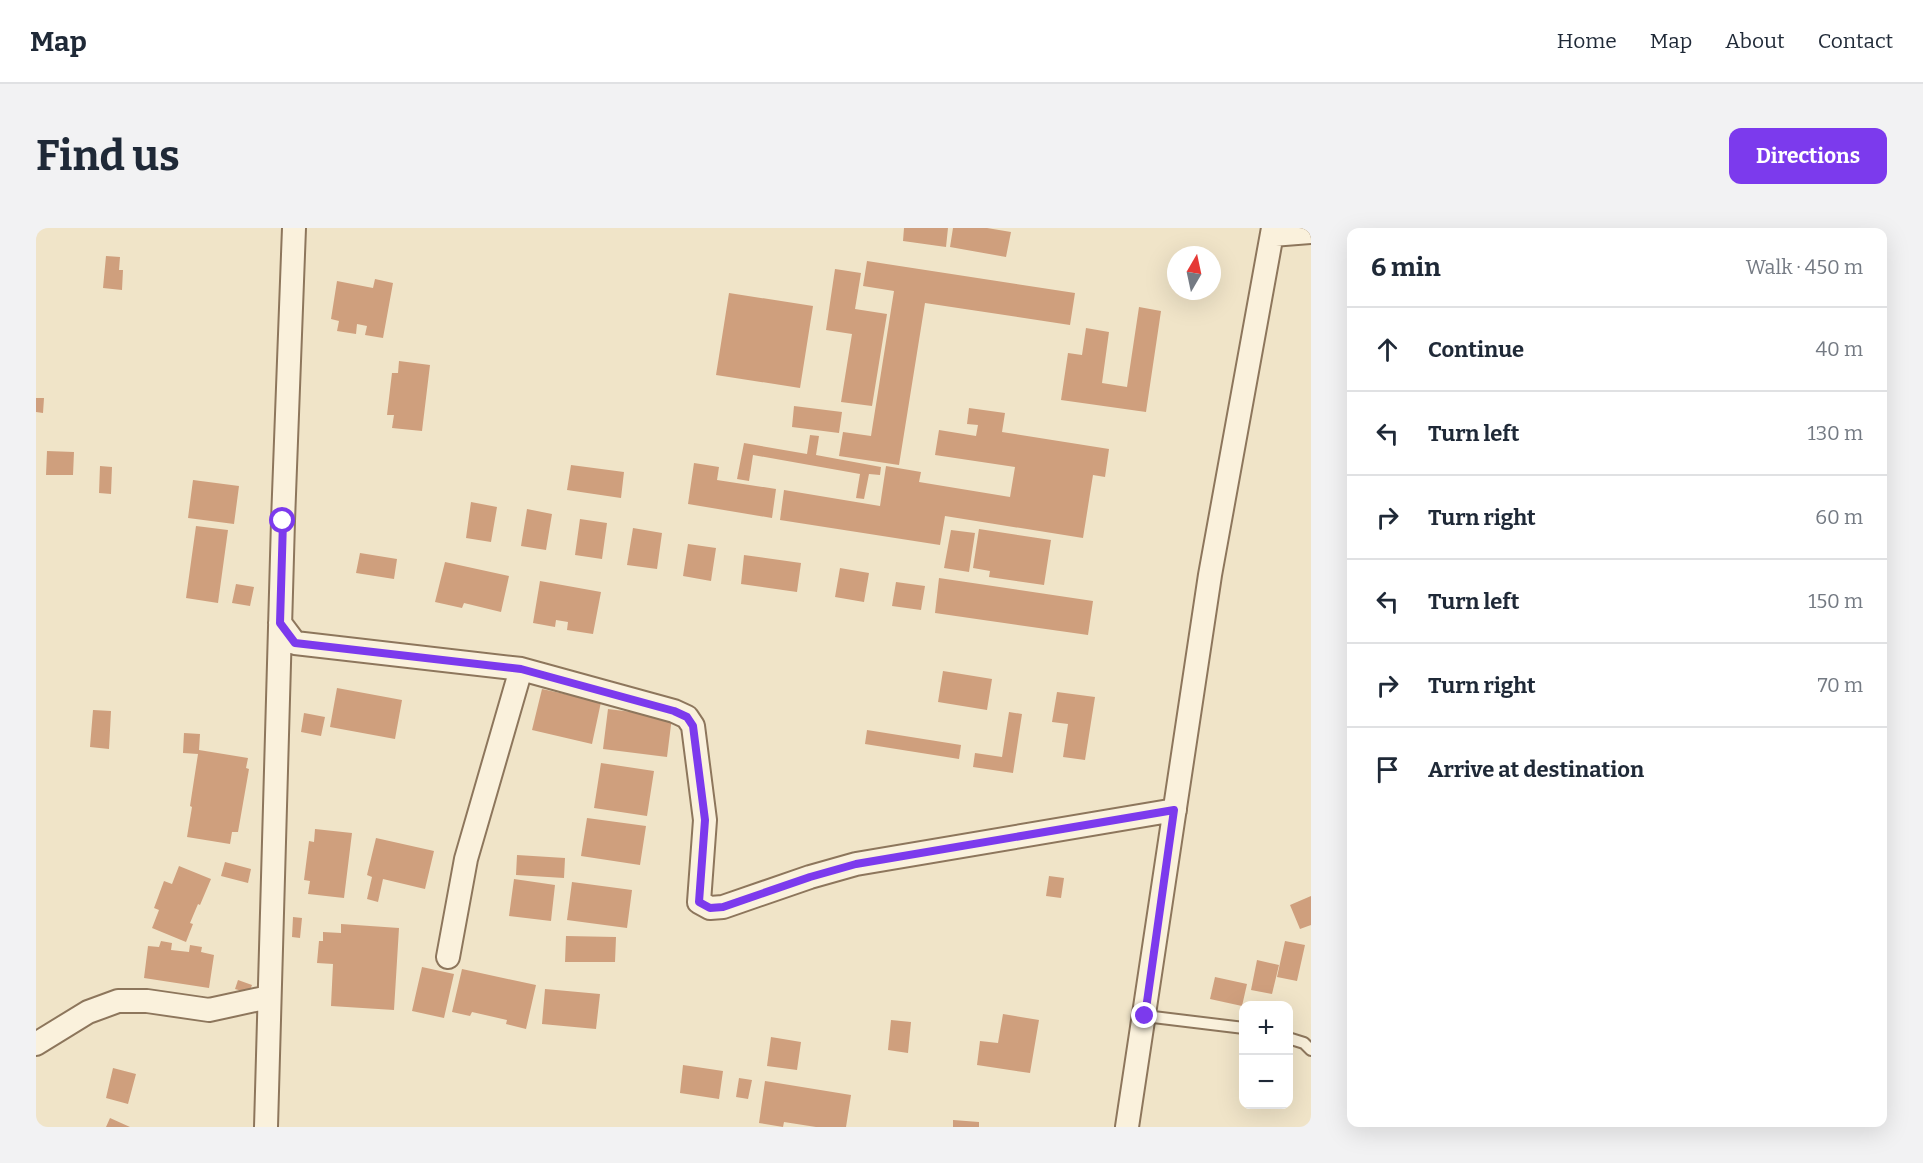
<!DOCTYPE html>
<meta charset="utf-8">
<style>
:root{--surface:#fff;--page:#f2f2f3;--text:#1f2937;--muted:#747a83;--line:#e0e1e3;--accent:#7c3aed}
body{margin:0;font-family:Bitter,serif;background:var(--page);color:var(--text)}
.controls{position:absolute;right:18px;bottom:18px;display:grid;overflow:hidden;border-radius:12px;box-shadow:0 6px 24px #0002}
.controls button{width:54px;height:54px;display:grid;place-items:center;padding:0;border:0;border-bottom:2px solid var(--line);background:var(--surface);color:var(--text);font:30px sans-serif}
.compass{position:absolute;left:1131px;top:18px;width:54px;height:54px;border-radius:50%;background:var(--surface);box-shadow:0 6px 24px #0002;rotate:9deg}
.stop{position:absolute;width:18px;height:18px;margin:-14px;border:4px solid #7c3aed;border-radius:50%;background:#fff}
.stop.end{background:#7c3aed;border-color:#fff;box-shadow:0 2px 6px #0008}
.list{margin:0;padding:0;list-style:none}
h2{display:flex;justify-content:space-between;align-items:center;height:78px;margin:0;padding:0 24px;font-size:26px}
h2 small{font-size:20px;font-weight:400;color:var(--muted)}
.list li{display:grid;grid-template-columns:39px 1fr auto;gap:18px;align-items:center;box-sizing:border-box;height:84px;padding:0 24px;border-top:2px solid var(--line)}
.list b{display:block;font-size:22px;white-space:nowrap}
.list em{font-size:20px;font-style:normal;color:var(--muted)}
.icon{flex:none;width:33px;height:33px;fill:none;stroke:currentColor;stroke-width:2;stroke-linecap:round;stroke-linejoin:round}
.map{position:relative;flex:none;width:1275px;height:899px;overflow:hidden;border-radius:12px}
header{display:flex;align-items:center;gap:36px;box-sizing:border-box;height:84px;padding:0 30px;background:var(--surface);border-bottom:2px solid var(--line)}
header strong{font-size:28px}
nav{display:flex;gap:33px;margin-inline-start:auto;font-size:21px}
.intro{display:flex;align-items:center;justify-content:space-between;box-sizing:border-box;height:144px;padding:0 36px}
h1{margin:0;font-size:42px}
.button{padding:15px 27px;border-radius:12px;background:var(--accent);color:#fff;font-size:21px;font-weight:700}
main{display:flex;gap:36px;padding:0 36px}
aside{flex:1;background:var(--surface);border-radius:12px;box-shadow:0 6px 24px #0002}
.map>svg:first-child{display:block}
</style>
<header>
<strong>Map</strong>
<nav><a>Home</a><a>Map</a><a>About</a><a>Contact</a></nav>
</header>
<div class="intro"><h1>Find us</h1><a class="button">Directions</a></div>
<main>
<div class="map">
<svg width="1275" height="899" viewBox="0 0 1275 899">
<rect width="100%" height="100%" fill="#f0e4c8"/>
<!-- building -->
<path fill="#cf9f7d" d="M 868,0 L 912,0 L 910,19 L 867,13 Z
M 917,0 L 951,0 L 975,4 L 970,29 L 914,19 Z
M 70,28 L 84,29 L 83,42 L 87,42 L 86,62 L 67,60 Z
M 831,33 L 1039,65 L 1034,97 L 889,75 L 863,237 L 803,228 L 807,204 L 835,208 L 858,63 L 827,58 Z
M 799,41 L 825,45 L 819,81 L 851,86 L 836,178 L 805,174 L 816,106 L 790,102 Z
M 339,51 L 357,55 L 347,110 L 329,107 L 331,98 L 321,96 L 320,106 L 301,103 L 303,93 L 295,91 L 301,53 L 337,60 Z
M 693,65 L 777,78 L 764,160 L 680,147 Z
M 1103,79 L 1125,83 L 1110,184 L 1025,172 L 1032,125 L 1046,127 L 1050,100 L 1073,104 L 1066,155 L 1091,159 Z
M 363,133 L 394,137 L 386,203 L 356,200 L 358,187 L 351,187 L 356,145 L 362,145 Z
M 0,170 L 8,170 L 7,185 L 0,184 Z
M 758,178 L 806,184 L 803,205 L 756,199 Z
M 933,180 L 969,185 L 966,204 L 1073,221 L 1069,249 L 1057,247 L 1047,310 L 909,288 L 904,317 L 744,292 L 748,262 L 844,278 L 850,238 L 885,244 L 883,254 L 974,269 L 979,239 L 899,227 L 903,202 L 940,208 L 942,197 L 931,196 Z
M 774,207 L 783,208 L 780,227 L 845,239 L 844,247 L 833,246 L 828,271 L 820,270 L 824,246 L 717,227 L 713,253 L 701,251 L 708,215 L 771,226 Z
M 11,223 L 38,224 L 37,247 L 10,247 Z
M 658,235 L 683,239 L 681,252 L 740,261 L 736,290 L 652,276 Z
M 535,237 L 588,244 L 585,270 L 531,262 Z
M 64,238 L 76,239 L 75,266 L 63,265 Z
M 157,252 L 203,258 L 198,296 L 152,290 Z
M 435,274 L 461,279 L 455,314 L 430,310 Z
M 491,281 L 516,286 L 510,322 L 485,318 Z
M 544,291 L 571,295 L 566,331 L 539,327 Z
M 160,298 L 192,302 L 182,375 L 150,370 Z
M 597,300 L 626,305 L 621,341 L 591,337 Z
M 943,301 L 1015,312 L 1008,357 L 953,349 L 954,343 L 937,340 Z
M 915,302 L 939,305 L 933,344 L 908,340 Z
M 652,316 L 680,320 L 675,353 L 647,348 Z
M 324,325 L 361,331 L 358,351 L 320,345 Z
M 708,327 L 765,335 L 761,364 L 705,356 Z
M 409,334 L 473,348 L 465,384 L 428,375 L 426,380 L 399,374 Z
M 804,340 L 833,345 L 828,374 L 799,369 Z
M 903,350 L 1057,373 L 1052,407 L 899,385 Z
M 504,353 L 565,364 L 557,406 L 531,402 L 532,394 L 520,392 L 519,399 L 497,395 Z
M 860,354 L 889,358 L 885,382 L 856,378 Z
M 200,356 L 218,359 L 214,378 L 196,375 Z
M 907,443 L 956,451 L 951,482 L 902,474 Z
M 301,460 L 366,472 L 359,511 L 294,499 Z
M 506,461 L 565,474 L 556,516 L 496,502 Z
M 1021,464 L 1059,469 L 1049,532 L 1027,529 L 1032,496 L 1016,494 Z
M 572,481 L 636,489 L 631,529 L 567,521 Z
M 57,482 L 75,483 L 73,521 L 54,519 Z
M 973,484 L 986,486 L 977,545 L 937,539 L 939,525 L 966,529 Z
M 268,485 L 289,489 L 285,508 L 265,504 Z
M 831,502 L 925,517 L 923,531 L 829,516 Z
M 148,505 L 164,506 L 163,522 L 212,530 L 210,540 L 213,541 L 202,604 L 196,604 L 194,616 L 151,609 L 156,579 L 154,578 L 162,526 L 147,525 Z
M 565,535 L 618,543 L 611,588 L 558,580 Z
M 551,590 L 610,598 L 604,637 L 545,628 Z
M 279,601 L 316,605 L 308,670 L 272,666 L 274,653 L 268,652 L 273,613 L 278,614 Z
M 340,610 L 398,623 L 389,661 L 347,651 L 342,674 L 331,671 L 336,649 L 331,647 Z
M 481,627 L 529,630 L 528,650 L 480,647 Z
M 189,634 L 215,641 L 212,655 L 185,648 Z
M 143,638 L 175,651 L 164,677 L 162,676 L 154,695 L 157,696 L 150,714 L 116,700 L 123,682 L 118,680 L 128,653 L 136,656 Z
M 1013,648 L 1028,650 L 1025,670 L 1010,668 Z
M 478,651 L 519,657 L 515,693 L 473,688 Z
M 536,654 L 596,662 L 591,700 L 531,692 Z
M 1275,668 L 1275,697 L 1264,701 L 1254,677 Z
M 257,689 L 266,690 L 264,710 L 256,709 Z
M 305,696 L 363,700 L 358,782 L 295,778 L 297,736 L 281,735 L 283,713 L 287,713 L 287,704 L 305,705 Z
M 530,708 L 580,709 L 579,734 L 529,734 Z
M 125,713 L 136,715 L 135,722 L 153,724 L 154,717 L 166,719 L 165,724 L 178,727 L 173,760 L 108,750 L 112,718 L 123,719 Z
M 1249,713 L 1269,717 L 1261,753 L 1241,749 Z
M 1221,732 L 1243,737 L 1236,766 L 1215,762 Z
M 386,739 L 418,746 L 408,790 L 376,783 Z
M 426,741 L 500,757 L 490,801 L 470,796 L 471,792 L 436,784 L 434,788 L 416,784 Z
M 1179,749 L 1211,756 L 1206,778 L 1174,771 Z
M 202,752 L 216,757 L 213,765 L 199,761 Z
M 509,761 L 564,766 L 560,801 L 506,796 Z
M 967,786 L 1003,792 L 994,845 L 941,837 L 944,813 L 962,815 Z
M 855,792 L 875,794 L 872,825 L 852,822 Z
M 735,809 L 765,814 L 761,842 L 731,838 Z
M 647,837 L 687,843 L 683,871 L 644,865 Z
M 77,840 L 100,846 L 92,876 L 70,870 Z
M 703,850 L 716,852 L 712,871 L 700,869 Z
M 729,853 L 815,867 L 810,899 L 780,899 L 748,894 L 747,899 L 723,895 Z
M 74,890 L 94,899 L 70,899 Z
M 917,892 L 943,894 L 943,899 L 917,899 Z"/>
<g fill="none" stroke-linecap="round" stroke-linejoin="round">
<defs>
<path id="service" d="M 1109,788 L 1208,800
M 1252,810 L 1268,815 L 1275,822"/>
<path id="minor" d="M 1236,7 L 1275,4
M 244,395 L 259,415 L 485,441 L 638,483 L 651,489 L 657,498 L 669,592 L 663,674 L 674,680 L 687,679 L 774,649 L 820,636 L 1139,582
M 412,729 L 430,631 L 485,441
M 0,816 L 52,784 L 82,773 L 111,773 L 173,782 L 233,769
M 230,899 L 247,293 L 258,0
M 1091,899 L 1174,347 L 1237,0"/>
</defs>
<!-- service casing -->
<use href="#service" stroke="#8d765c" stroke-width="14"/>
<!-- minor casing -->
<use href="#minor" stroke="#8d765c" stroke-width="26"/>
<!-- service -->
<use href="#service" stroke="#faf1dc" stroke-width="10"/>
<!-- minor -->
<use href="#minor" stroke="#faf1dc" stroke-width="22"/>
</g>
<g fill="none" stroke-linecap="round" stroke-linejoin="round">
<!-- route -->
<path stroke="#7c3aed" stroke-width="8" d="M 247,293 L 244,395 L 259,415 L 485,441 L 638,483 L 651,489 L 657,498 L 669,592 L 663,674 L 674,680 L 687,679 L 774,649 L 820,636 L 1138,582 L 1109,788"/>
</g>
</svg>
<div class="controls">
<button>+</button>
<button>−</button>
</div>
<svg class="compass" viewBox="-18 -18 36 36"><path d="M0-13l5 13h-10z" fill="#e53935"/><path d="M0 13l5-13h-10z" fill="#747a83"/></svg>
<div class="stop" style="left:247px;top:293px"></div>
<div class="stop end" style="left:1109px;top:788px"></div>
</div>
<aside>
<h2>6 min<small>Walk · 450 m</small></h2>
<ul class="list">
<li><svg class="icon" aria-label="ahead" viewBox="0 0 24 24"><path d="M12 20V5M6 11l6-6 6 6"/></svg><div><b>Continue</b></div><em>40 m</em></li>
<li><svg class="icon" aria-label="left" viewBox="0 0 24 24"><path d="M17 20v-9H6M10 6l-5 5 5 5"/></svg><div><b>Turn left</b></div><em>130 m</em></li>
<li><svg class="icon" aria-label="right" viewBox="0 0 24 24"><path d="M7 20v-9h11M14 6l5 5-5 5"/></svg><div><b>Turn right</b></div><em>60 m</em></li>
<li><svg class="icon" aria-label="left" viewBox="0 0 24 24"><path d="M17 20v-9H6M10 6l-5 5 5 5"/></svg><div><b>Turn left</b></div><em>150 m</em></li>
<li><svg class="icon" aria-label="right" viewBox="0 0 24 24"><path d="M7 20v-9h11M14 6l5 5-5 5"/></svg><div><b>Turn right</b></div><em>70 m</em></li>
<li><svg class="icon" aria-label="arrive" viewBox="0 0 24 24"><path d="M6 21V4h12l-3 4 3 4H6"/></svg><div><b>Arrive at destination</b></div></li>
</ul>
</aside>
</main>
